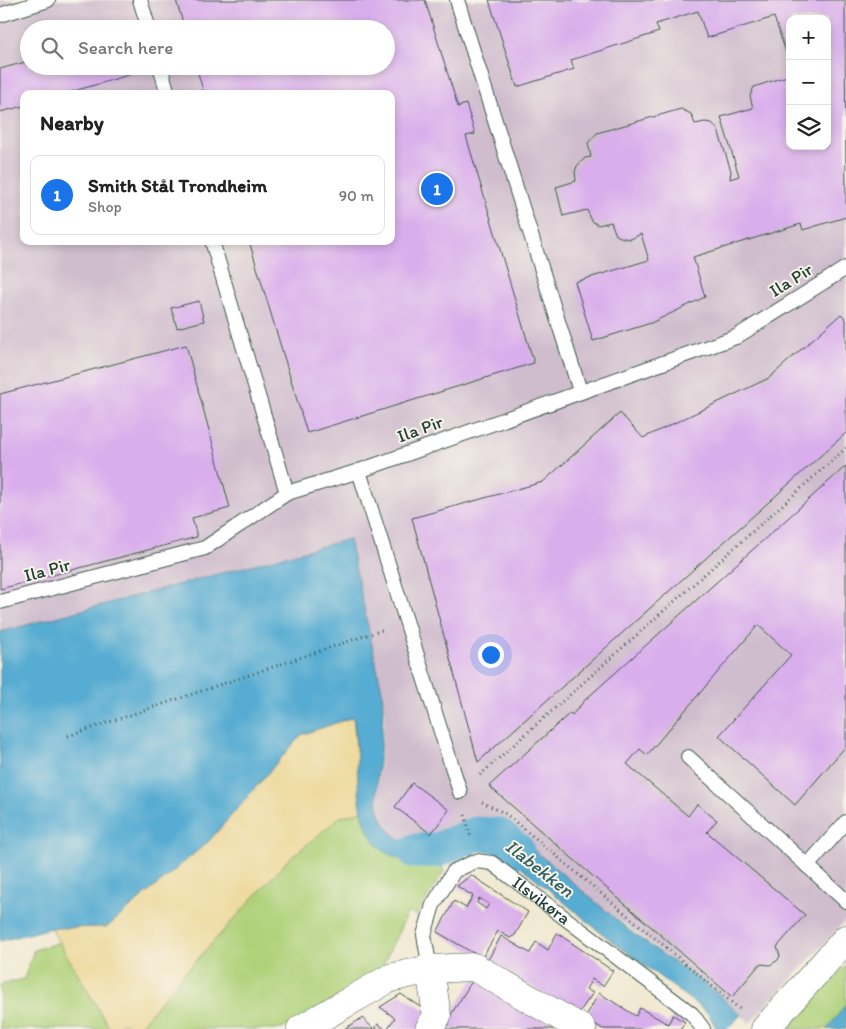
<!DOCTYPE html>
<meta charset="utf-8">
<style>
:root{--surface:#fff;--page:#f2f2f2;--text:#222;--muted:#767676;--line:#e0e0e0;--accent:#1a73e8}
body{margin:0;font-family:Itim,sans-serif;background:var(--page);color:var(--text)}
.controls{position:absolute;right:15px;top:15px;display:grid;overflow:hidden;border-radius:10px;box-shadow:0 2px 8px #0003}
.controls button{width:45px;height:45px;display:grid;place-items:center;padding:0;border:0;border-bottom:1px solid var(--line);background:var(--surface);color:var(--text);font:25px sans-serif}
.you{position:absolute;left:490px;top:654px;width:18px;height:18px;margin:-12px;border:4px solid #fff;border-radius:50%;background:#1a73e8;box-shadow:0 0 0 8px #1a73e833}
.badge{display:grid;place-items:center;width:32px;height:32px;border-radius:50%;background:var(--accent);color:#fff;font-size:16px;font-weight:700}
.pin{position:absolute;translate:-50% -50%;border:2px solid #fff;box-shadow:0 1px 5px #0006}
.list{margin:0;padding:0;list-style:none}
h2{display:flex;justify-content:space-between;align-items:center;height:65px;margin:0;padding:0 20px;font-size:21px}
h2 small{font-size:16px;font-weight:400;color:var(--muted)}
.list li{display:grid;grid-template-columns:32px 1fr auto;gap:15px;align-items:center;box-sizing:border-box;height:80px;margin:0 10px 10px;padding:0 10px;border:1px solid var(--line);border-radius:10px}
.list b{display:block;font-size:19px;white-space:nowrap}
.list p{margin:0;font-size:16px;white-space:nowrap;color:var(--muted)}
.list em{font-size:16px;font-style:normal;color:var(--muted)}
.icon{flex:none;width:28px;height:28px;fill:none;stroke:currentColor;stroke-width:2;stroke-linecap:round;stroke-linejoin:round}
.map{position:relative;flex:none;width:846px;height:1029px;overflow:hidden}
.search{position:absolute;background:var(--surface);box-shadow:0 2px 8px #0003;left:20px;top:20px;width:375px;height:55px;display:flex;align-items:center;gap:12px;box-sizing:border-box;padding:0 18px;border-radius:28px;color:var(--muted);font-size:19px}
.panel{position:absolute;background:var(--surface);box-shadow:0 2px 8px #0003;left:20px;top:90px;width:375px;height:155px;border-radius:10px}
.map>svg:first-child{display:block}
</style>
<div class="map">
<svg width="846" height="1029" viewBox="0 0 846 1029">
<rect width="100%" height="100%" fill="#f7f3e8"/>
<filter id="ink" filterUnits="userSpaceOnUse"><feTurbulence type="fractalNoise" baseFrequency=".02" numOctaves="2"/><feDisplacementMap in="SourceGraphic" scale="10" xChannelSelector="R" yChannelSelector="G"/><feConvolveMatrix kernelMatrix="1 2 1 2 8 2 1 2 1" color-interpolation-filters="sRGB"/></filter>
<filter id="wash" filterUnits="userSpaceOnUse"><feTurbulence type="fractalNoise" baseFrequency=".0096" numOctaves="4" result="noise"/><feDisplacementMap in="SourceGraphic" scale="20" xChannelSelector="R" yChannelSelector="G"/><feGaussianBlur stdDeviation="1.12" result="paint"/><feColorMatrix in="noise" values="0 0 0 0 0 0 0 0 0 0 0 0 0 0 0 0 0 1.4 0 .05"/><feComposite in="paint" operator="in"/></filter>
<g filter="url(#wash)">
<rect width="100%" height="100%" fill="#f1e9d2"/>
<!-- industrial -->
<path fill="#cfbdce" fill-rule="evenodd" d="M 0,0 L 846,0 L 846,920 L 750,1023 L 716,992 L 487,822 L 421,846 L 405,843 L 390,833 L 381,818 L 377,800 L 385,714 L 349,539 L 0,632 ZM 790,19 L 827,19 L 827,146 L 790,146 ZM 29,29 L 386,29 L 386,66 L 29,66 ZM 24,94 L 391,94 L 391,241 L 24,241 Z"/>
<!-- green -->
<path fill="#afd179" stroke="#678756" d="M 362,811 C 372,856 396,864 439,860 L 444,871 L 416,916 L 408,912 L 379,973 L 282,1029 L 137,1029 L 180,978 L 288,860 L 340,817 Z
M 60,942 L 110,1029 L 0,1029 L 0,985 L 24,979 L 34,950 Z
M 846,965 L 846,1029 L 788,1029 Z"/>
<!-- sand -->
<path fill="#eeda9e" stroke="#868c69" d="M 353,717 L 362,811 L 340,817 L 288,860 L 180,978 L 137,1029 L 131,1029 L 123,1022 L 116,1029 L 110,1029 L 51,928 L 107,927 L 209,841 L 301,735 Z"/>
<!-- water -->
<path fill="#56acd2" stroke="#3a7483" d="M 349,539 L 382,691 C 386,728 376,763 377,799 C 378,822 396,845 420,846 C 433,846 448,837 459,831 L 465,848 C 442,858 419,867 395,857 C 347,838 362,759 353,717 L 301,735 L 209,841 L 107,927 L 51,928 L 0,941 L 0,632 Z
M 487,822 L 514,833 L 630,931 L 716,992 L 741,1015 L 727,1029 L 717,1029 L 708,1013 L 600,932 L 500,849 L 489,845 L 478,845 L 473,826 Z
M 846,1004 L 846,1029 L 827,1029 L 829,1027 Z"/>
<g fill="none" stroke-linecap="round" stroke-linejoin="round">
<!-- canal -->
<path stroke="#56acd2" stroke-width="35" d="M 415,851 L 437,850 L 476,834 L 498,835 L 517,850"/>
</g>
<g id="blocks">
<!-- building -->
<path fill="#d9aeec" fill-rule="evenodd" d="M 176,0 L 425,0 L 458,107 L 466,104 L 475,134 L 466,136 L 534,363 L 307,433 L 249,241 L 391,241 L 391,94 L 204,94 L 196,66 L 386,66 L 386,29 L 185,29 Z
M 489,0 L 845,0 L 846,217 L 803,230 L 801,224 L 693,257 L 705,297 L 651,323 L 593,341 L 575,282 L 649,260 L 641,234 L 631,239 L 623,238 L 616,235 L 611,222 L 598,225 L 592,221 L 587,210 L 563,216 L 556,187 L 576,181 L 575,172 L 577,166 L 585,158 L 591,157 L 588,143 L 597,133 L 681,109 L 691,114 L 695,124 L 705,122 L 712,123 L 718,130 L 731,171 L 730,179 L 739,176 L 721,117 L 753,108 L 750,96 L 754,87 L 790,75 L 790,146 L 827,146 L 827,19 L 790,19 L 790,64 L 774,17 L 707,38 L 698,11 L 656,24 L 659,32 L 571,60 L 574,69 L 517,87 Z
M 29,61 L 29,66 L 130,66 L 132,74 L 64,94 L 24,94 L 24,106 L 0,112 L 0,69 Z
M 199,301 L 204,321 L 177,328 L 171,308 Z
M 841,314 L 846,319 L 846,433 L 478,762 L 412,518 L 543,482 L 620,413 L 643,438 L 769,378 Z
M 186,345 L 230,508 L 192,518 L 197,537 L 0,589 L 0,394 Z
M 846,466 L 846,746 L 795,805 L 719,736 L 791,655 L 758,625 L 647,755 L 640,749 L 627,764 L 688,816 L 697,804 L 715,819 L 717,820 L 707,832 L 805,915 L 777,947 L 780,956 L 778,960 L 770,965 L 760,964 L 732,997 L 489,786 L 570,713 L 572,715 L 585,700 Z
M 412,783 L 449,810 L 431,834 L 395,807 Z
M 471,875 L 528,912 L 515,935 L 510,938 L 498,931 L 482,958 L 437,932 L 454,901 L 466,908 L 473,896 L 457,886 ZM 479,898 L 489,904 L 486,909 L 477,903 Z
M 557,933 L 613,971 L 603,986 L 592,979 L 586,989 L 593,993 L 578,1014 L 488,960 L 501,936 L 530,953 L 536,942 L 548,950 Z
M 474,978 L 558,1029 L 442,1029 Z
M 599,993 L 636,1016 L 640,1008 L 668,1024 L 673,1015 L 685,1022 L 681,1029 L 603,1029 L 585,1018 Z
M 401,994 L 429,1013 L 418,1029 L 387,1029 L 395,1018 L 380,1007 Z
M 362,1018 L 374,1029 L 344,1029 L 351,1025 Z
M 378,1024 L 385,1029 L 375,1029 Z"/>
</g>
</g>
<g filter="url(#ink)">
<use href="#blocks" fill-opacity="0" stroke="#3e574c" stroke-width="1"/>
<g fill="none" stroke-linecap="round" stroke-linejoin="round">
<defs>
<g id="lane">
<path d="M 140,0 L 149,29"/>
<path d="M 457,0 L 580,391"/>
<path d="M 0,15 L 48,0"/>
<path d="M 160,66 L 168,94"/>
<path d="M 212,241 L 287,493"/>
<path d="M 359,471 L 460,792"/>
<path d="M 0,602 L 205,548 L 287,493 L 359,471 L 736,337 L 846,268"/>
<path d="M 688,757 L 846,901"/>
<path d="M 807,866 L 846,822"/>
<path id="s1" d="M 430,969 L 424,935 L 433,905 L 454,871 L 476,861 L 492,863 L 692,1014 L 703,1029"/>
</g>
<path id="street" d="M 301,1029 L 390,978 L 430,969 L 474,967 L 582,1029
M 429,1029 L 437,1016 L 430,969
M 765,1029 L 846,939"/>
</defs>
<!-- lane casing -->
<use href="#lane" stroke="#3e574c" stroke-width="16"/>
<!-- street casing -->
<use href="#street" stroke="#3e574c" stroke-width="29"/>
<!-- path -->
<path stroke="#3e574c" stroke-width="3" stroke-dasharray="1 4" stroke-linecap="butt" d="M 68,736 L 385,629
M 480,775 L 846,448
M 482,802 L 506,814 L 742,1011
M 465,815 L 471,838"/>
<!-- lane -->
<use href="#lane" stroke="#fff" stroke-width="14"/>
<!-- street -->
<use href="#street" stroke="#fff" stroke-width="28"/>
</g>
</g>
<g text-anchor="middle" stroke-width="4" stroke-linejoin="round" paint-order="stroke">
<!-- street labels -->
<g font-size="18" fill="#1f3d34" stroke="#f7f3e8">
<text transform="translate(791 280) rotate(-32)" y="6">Ila Pir</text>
<text transform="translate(420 429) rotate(-20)" y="6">Ila Pir</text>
<text transform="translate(47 570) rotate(-15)" y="6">Ila Pir</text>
<text dy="6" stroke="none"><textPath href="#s1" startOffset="208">Ilsvikøra</textPath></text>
</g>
<!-- water labels -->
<g font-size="19" font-style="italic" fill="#305e63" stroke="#f7f3e8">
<text transform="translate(540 868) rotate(38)" y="7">Ilabekken</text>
</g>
</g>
</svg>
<div class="controls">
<button>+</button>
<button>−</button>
<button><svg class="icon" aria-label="layers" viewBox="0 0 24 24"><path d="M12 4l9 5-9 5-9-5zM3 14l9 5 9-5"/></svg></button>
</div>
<div class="you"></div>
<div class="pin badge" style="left:437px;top:189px">1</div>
<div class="search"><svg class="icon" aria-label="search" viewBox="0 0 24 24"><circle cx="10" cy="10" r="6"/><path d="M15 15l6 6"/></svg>Search here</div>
<section class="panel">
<h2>Nearby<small></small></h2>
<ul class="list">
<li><span class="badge">1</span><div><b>Smith Stål Trondheim</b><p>Shop</p></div><em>90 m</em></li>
</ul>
</section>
</div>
